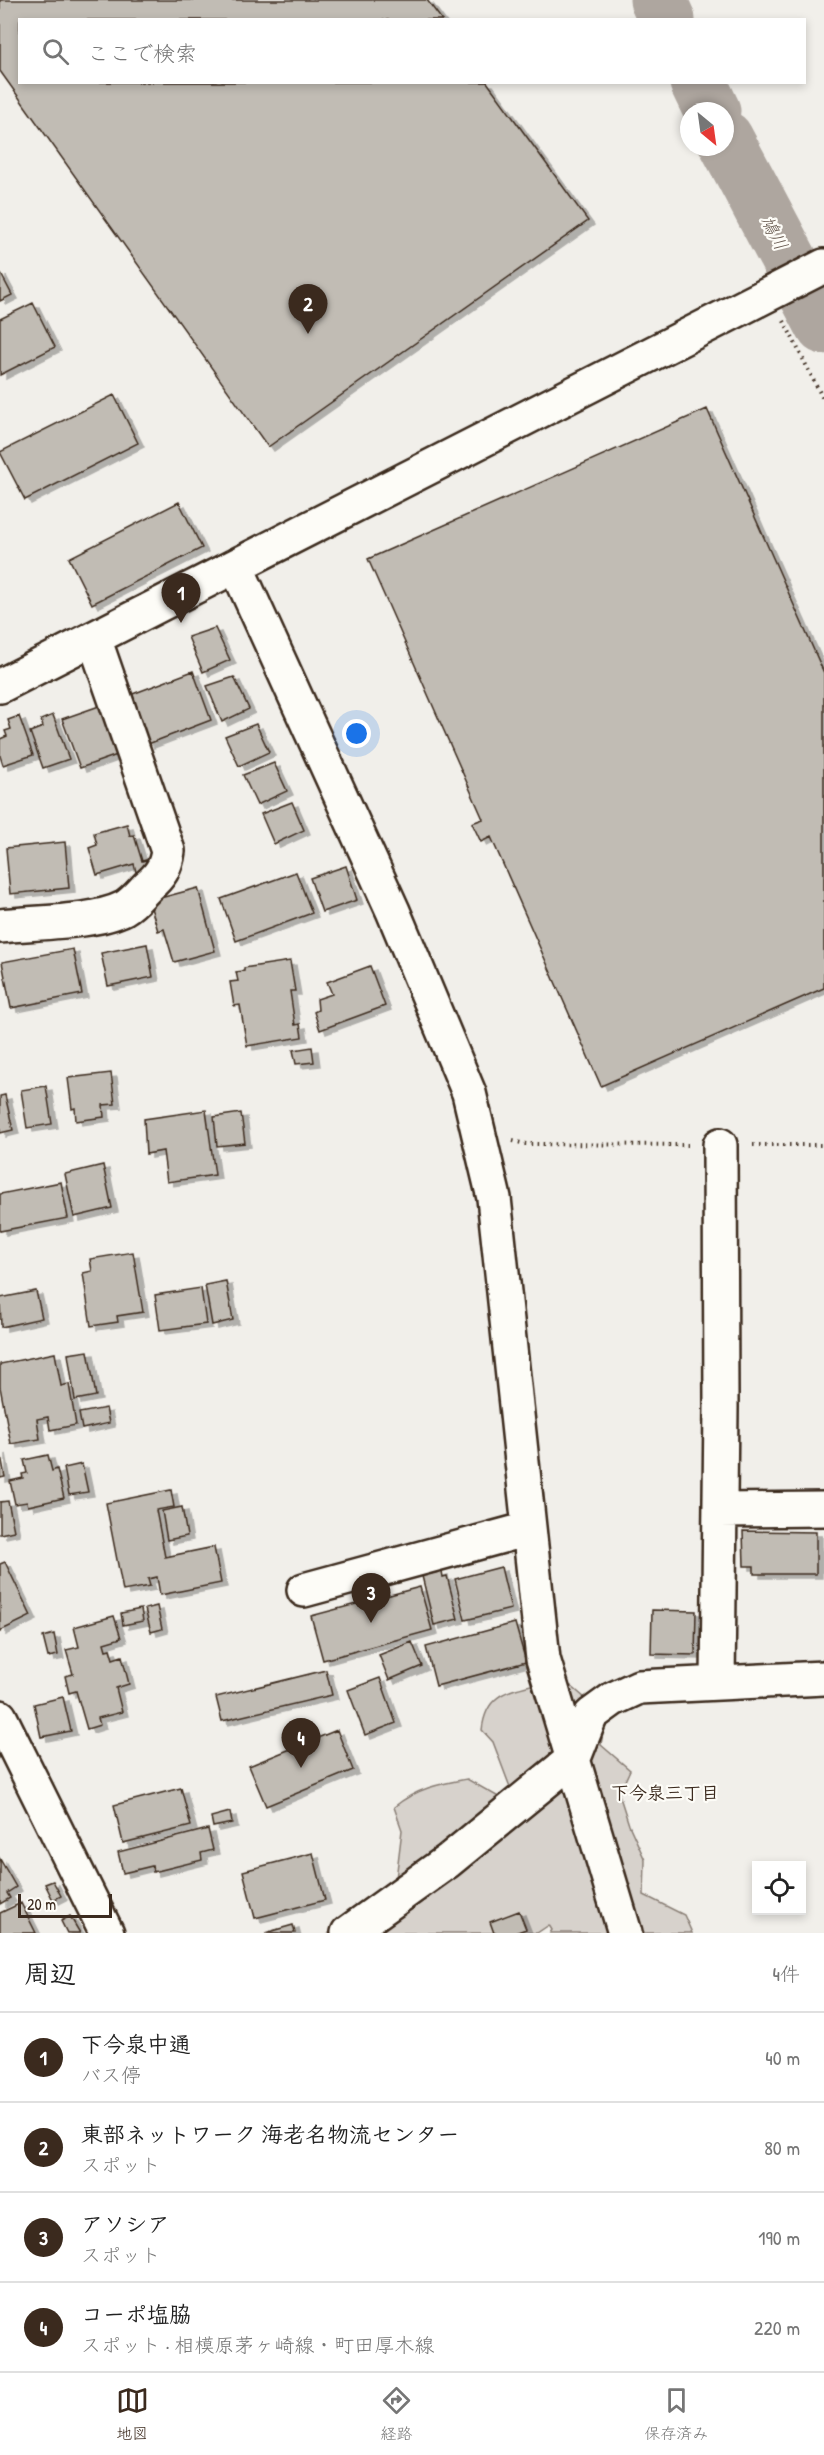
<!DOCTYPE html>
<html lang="ja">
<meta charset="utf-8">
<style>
:root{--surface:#fff;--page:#f6f6f6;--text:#222;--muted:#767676;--line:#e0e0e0;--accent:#3b2a1e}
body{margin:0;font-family:"Patrick Hand","Klee One",sans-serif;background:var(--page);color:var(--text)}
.controls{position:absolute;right:18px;bottom:18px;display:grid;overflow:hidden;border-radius:0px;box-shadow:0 3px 9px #0003}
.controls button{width:54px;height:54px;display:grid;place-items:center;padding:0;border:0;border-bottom:2px solid var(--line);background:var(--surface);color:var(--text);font:30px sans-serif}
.compass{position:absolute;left:680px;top:102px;width:54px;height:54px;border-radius:50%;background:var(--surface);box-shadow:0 3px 9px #0003;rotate:151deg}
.scale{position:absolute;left:18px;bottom:15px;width:94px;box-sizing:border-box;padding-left:6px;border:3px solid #3b2a1e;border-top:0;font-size:16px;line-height:21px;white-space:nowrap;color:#3b2a1e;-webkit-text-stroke:4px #fdfcf7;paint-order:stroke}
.you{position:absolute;left:357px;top:734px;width:21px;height:21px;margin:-15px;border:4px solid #fff;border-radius:50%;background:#1a73e8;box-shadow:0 0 0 9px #1a73e833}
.badge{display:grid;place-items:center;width:39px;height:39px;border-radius:50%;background:var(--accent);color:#fff;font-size:20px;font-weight:700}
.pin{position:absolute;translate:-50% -50px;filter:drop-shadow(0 2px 3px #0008)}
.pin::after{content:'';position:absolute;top:32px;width:21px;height:18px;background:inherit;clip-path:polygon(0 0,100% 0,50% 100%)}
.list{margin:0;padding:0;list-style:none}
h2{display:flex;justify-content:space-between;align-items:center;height:78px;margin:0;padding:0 24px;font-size:26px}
h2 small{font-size:20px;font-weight:400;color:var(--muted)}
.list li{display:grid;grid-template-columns:39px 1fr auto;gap:18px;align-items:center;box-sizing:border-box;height:90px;padding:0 24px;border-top:2px solid var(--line)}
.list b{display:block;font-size:22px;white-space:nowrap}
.list p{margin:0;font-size:20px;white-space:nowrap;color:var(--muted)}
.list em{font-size:20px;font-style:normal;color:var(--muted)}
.icon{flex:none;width:33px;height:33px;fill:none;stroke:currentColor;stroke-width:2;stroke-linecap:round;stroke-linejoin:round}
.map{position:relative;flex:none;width:824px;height:1933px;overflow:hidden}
.search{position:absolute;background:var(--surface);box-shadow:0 3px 9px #0003;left:18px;right:18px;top:18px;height:66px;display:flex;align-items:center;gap:15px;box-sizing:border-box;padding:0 21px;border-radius:0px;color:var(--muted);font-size:22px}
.sheet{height:438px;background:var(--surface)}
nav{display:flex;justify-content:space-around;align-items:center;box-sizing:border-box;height:84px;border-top:2px solid var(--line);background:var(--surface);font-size:16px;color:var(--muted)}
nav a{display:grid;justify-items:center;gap:3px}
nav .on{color:var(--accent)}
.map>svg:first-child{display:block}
</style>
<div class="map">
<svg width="824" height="1933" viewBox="0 0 824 1933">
<defs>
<filter id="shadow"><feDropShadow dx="6" dy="4" stdDeviation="0" flood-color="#0004"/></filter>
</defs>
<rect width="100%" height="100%" fill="#f1efea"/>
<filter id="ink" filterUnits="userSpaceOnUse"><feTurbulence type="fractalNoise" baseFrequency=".0167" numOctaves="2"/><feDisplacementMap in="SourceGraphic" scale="12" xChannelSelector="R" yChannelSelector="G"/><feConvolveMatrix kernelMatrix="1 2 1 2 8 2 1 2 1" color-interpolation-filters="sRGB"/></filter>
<g filter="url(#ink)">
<!-- green -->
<path fill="#d7d2cc" stroke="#897e75" stroke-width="1.5" d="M 539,1683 L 571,1686 L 593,1705 L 604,1727 L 601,1745 L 630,1770 L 619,1794 L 629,1825 L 645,1860 L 644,1895 L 684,1915 L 692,1933 L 550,1933 L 552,1930 L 549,1925 L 537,1933 L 329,1933 L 350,1911 L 395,1887 L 402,1830 L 394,1807 C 417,1788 439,1784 467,1779 L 502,1799 L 510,1787 L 493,1742 L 482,1730 C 486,1693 508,1691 539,1683 Z"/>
<!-- water -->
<path fill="#aea69f" stroke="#80746b" stroke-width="1.5" d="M 824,298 L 824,348 L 802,310 Z"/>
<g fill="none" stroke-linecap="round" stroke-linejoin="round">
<!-- river -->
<path stroke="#aea69f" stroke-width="57" d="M 658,0 L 667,20
M 698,82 L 712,111
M 725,139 L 824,326"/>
</g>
<!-- building -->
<path fill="#c1bcb4" stroke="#3b2a1e" stroke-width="1.5" filter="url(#shadow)" d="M 0,0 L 427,0 L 442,20 L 20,20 L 20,82 L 487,82 L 588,221 L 268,447 L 0,71 Z
M 0,272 L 12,295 L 0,301 Z
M 33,303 L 55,347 L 0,375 L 0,319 Z
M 114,395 L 138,443 L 25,500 L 0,452 Z
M 707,409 L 824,673 L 824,988 L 601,1086 L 491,837 L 481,842 L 472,823 L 483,819 L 368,559 Z
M 179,502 L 202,548 L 92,604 L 69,558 Z
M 215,628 L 230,660 L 203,672 L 188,637 Z
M 193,671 L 211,720 L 148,744 L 130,695 Z
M 234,677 L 249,709 L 222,722 L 207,686 Z
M 105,704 L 123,753 L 80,768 L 62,719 Z
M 53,715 L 69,759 L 43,768 L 30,732 L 43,727 L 41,720 Z
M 19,716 L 33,755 L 3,765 L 0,756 L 0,739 L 7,736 L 5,731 L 11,729 L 8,720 Z
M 256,724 L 269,752 L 239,766 L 225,736 Z
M 274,763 L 287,791 L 257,805 L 243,775 Z
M 292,802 L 304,830 L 274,844 L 261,814 Z
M 127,824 L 130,836 L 134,835 L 142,861 L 146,860 L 150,876 L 138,880 L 134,864 L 97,875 L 89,848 L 97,845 L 94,833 Z
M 65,842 L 69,888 L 10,894 L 6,848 Z
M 346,866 L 357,900 L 322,912 L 310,878 Z
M 296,872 L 312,913 L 236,941 L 221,899 Z
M 198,888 L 215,951 L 174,962 L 164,929 L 158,931 L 149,901 Z
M 147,944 L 153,977 L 108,986 L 101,953 Z
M 73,949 L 82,994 L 11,1008 L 2,962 Z
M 290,961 L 295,991 L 290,991 L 295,1025 L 300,1024 L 302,1037 L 247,1046 L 240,1005 L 234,1006 L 230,982 L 238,981 L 236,972 L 244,971 L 244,968 Z
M 370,966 L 385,1006 L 320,1030 L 314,1012 L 318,1010 L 317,999 L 332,994 L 327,982 Z
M 312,1047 L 314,1062 L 296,1064 L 293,1050 Z
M 111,1073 L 115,1104 L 103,1105 L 104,1117 L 76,1121 L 75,1108 L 72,1109 L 68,1078 Z
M 46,1086 L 52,1124 L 27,1128 L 21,1090 Z
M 5,1095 L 13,1130 L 0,1133 L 0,1096 Z
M 206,1110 L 215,1175 L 167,1182 L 163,1151 L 146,1154 L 144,1119 Z
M 241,1113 L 245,1143 L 217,1146 L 214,1117 Z
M 103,1165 L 112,1208 L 74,1217 L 65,1174 Z
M 61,1182 L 68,1218 L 0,1231 L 0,1194 Z
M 133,1252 L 143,1312 L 117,1316 L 118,1322 L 91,1326 L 83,1273 L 92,1271 L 90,1259 Z
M 226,1281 L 233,1320 L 212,1325 L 205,1285 Z
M 201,1288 L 206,1324 L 160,1330 L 155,1295 Z
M 36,1291 L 42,1318 L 1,1327 L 0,1298 Z
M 88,1351 L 96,1396 L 75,1400 L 68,1354 Z
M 55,1353 L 61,1386 L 69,1384 L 76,1425 L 50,1430 L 48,1417 L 37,1419 L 40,1439 L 11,1444 L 0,1387 L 0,1364 Z
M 106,1408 L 109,1423 L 82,1429 L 79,1413 Z
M 0,1450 L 5,1477 L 0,1478 Z
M 48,1455 L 52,1471 L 57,1469 L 64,1498 L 28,1506 L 27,1502 L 15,1504 L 10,1481 L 23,1478 L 22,1474 L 27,1473 L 24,1460 Z
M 82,1464 L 88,1492 L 69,1495 L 64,1468 Z
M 171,1490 L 174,1507 L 156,1510 L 165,1557 L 214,1547 L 221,1583 L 160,1595 L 157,1577 L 148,1579 L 150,1586 L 123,1591 L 106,1503 Z
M 8,1501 L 14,1531 L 0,1534 L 0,1502 Z
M 182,1507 L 187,1536 L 167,1540 L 162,1511 Z
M 743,1531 L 816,1532 L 816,1574 L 754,1574 L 754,1566 L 744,1566 Z
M 5,1562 L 31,1616 L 0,1631 L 0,1564 Z
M 501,1567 L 511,1609 L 465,1620 L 455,1579 Z
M 442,1571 L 443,1577 L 447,1576 L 458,1619 L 434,1625 L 422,1576 Z
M 420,1587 L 432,1630 L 323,1660 L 311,1616 Z
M 157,1606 L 162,1629 L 151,1632 L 145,1609 Z
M 141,1609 L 143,1621 L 123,1625 L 121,1613 Z
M 652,1610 L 696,1611 L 695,1655 L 651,1654 Z
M 114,1616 L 121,1638 L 104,1643 L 106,1650 L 110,1649 L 113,1659 L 122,1656 L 129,1684 L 116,1688 L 122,1712 L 98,1718 L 100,1725 L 87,1729 L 76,1691 L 69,1693 L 65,1676 L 73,1674 L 66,1650 L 79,1647 L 74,1627 Z
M 515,1623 L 526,1662 L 436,1686 L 426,1647 Z
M 54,1634 L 58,1655 L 48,1657 L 43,1637 Z
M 412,1642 L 422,1666 L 389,1680 L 379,1655 Z
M 326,1670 L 332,1695 L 222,1721 L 216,1697 Z
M 380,1678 L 396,1723 L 365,1735 L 348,1690 Z
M 63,1697 L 71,1731 L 41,1737 L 34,1704 Z
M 337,1730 L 353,1770 L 266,1806 L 249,1766 Z
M 181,1788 L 191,1826 L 123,1843 L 114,1805 Z
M 230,1812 L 232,1823 L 213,1827 L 211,1817 Z
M 208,1829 L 213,1850 L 201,1853 L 202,1860 L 153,1872 L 152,1866 L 123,1873 L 118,1852 Z
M 313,1853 L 325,1900 L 255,1918 L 243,1871 Z
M 0,1859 L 16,1887 L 7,1893 L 10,1898 L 0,1904 Z
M 53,1881 L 61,1896 L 53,1900 L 45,1884 Z
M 21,1903 L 36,1933 L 0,1933 L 0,1913 Z
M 519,1911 L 526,1929 L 515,1933 L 494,1933 L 490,1922 Z
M 70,1916 L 80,1933 L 67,1933 L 61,1921 Z
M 293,1925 L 295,1933 L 265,1933 Z"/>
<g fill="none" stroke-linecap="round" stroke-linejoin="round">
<defs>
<path id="minor" d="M 236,566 L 393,911 L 469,1093 L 494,1198 L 543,1659 L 625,1933
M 0,686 L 824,266
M 0,926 C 34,922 95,923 124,908 C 133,903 141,893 148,886 C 160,876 166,867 168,851 L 94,638
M 720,1510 L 824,1509
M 304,1590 L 528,1529
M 718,1683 L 721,1407 L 720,1145
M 348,1933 L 448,1861 L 574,1758 L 591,1715 L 613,1699 L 639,1687 L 824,1678"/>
<path id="major" d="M 0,1717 L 107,1933"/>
</defs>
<!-- minor casing -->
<use href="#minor" stroke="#3b2a1e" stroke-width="38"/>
<!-- major casing -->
<use href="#major" stroke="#3b2a1e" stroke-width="38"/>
<!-- path -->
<path stroke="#3b2a1e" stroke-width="4" stroke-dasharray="1.5 4.5" stroke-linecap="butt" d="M 784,321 L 824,401
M 513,1141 L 526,1144 L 688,1145
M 753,1145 L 824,1145"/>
<!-- minor -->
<use href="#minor" stroke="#fdfcf7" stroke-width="33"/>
<!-- major -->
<use href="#major" stroke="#fdfcf7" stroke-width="33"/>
</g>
</g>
<g text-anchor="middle" stroke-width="4.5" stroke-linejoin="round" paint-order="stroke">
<!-- water labels -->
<g font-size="18" font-style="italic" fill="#63554b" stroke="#fdfcf7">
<text transform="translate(774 233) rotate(62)" y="6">鳩川</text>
</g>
<!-- neighbourhood labels -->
<g font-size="18" font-weight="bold" fill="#3b2a1e" stroke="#fdfcf7">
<text x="665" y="1799">下今泉三丁目</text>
</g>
</g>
</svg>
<div class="controls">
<button><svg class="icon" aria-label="locate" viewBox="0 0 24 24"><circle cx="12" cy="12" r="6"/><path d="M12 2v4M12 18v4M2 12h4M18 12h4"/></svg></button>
</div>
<svg class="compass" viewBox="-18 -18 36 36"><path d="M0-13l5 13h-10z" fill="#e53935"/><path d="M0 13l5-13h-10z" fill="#767676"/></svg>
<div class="scale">20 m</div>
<div class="you"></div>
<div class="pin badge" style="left:181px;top:623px">1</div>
<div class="pin badge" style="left:308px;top:334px">2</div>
<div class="pin badge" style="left:371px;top:1623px">3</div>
<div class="pin badge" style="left:301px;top:1768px">4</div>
<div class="search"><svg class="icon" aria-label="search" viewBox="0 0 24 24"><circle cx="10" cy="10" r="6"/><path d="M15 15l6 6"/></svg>ここで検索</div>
</div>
<section class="sheet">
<h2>周辺<small>4件</small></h2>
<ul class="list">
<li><span class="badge">1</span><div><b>下今泉中通</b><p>バス停</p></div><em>40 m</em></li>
<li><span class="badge">2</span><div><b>東部ネットワーク 海老名物流センター</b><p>スポット</p></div><em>80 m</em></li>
<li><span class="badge">3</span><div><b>アソシア</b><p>スポット</p></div><em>190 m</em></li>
<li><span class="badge">4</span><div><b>コーポ塩脇</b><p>スポット · 相模原茅ヶ崎線・町田厚木線</p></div><em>220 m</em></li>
</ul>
</section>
<nav>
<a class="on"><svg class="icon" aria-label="map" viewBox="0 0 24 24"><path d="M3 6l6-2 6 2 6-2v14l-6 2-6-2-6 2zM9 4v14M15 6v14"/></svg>地図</a>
<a><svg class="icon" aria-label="directions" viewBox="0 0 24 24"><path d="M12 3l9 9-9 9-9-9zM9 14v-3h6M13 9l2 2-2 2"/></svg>経路</a>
<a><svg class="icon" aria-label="saved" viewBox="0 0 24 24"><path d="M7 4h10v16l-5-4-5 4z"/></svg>保存済み</a>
</nav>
